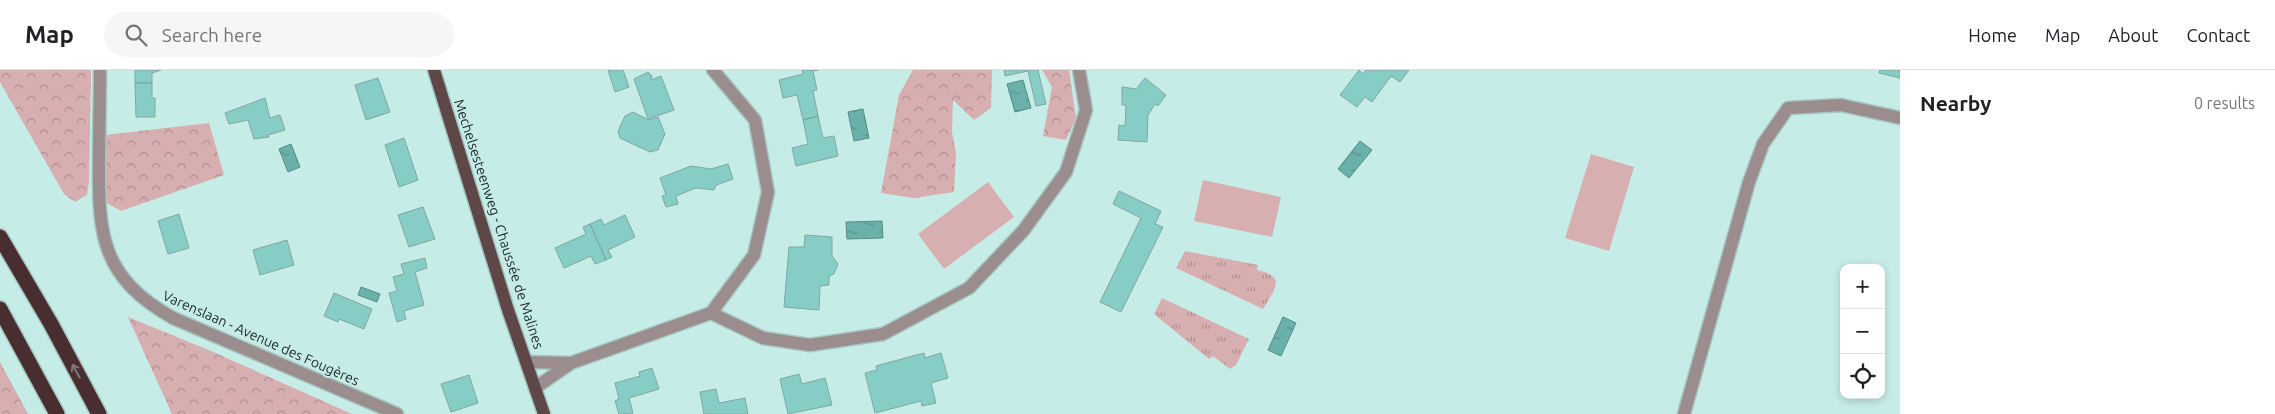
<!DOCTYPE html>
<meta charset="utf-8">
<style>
:root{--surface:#fff;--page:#f6f6f6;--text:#202124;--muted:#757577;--line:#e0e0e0}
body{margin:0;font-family:Ubuntu,sans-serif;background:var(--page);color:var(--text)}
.controls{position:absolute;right:15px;bottom:15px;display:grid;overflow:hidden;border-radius:10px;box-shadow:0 2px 8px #0003}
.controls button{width:45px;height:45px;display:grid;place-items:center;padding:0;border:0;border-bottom:1px solid var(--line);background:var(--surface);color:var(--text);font:25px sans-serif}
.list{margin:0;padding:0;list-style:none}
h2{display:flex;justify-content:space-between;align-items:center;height:65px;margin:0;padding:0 20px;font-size:21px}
h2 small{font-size:16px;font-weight:400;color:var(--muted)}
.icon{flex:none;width:28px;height:28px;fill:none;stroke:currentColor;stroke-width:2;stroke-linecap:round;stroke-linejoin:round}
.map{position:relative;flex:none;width:1900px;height:344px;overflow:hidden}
header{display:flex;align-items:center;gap:30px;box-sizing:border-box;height:70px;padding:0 25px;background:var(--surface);border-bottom:1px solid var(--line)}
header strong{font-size:24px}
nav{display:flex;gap:28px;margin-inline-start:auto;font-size:18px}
.search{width:350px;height:45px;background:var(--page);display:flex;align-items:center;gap:12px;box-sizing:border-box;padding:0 18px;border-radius:28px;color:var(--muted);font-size:19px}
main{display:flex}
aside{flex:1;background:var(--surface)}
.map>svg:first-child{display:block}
</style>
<header>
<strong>Map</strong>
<div class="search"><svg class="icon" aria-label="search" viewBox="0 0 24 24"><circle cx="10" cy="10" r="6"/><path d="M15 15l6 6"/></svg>Search here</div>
<nav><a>Home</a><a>Map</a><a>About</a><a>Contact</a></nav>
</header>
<main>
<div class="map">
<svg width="1900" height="344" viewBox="0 0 1900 344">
<defs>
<pattern id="grass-tufts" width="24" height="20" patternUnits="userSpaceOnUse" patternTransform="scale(1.25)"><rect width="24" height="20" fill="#d8afb0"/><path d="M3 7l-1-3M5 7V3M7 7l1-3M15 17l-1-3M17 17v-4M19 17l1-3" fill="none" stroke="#af8f90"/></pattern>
<pattern id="forest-crowns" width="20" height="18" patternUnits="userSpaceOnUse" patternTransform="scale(1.25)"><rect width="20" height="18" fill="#d8afb0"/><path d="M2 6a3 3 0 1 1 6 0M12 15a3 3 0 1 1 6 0" fill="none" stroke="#af8f90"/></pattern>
<pattern id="water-ripples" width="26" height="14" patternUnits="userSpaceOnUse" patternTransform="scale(1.25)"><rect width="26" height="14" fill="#6ab2a9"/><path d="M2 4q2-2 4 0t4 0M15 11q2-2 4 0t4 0" fill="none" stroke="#57918a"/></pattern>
</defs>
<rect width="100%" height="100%" fill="#c6ece7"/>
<!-- grass -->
<path fill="url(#grass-tufts)" d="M 1185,181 L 1258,195 L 1257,200 C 1288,206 1274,220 1263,239 L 1176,198 Z
M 1162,228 L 1249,269 L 1236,295 L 1230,299 L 1213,286 L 1209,289 L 1154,244 Z"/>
<!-- forest -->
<path fill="url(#forest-crowns)" d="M 0,0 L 91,0 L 89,112 L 87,125 L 75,132 L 64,124 L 0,12 Z
M 913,0 L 992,0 L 991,38 L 974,50 L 953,30 L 952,62 L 956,83 L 954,122 L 914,128 L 881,123 L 899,25 Z
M 1042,0 L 1069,0 L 1076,48 L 1066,70 L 1043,66 L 1052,17 Z
M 209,53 L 224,105 L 121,141 L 105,132 L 105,65 Z
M 128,247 L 211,281 L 352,344 L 172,344 Z
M 0,292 L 28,344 L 0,344 Z"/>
<!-- garden -->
<path fill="#d8afb0" d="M 1591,84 L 1634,97 L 1609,181 L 1565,168 Z
M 1203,110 L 1281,127 L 1272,167 L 1194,151 Z
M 988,112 L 1014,147 L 944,199 L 918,164 Z"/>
<!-- water -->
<path fill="url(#water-ripples)" stroke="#548b84" d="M 1023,10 L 1031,38 L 1015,42 L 1007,14 Z
M 863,39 L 869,68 L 854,71 L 848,42 Z
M 1360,71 L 1372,80 L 1349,108 L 1338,99 Z
M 291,74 L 300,97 L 288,102 L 279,79 Z
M 882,151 L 883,168 L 847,169 L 846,152 Z
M 361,217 L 380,224 L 377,232 L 358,225 Z
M 1283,247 L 1296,253 L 1281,286 L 1268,280 Z"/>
<!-- building -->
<path fill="#86cec5" stroke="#81a6a1" d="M 135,0 L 161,0 L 152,3 L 152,13 L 135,13 Z
M 608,0 L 623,0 L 629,17 L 615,22 Z
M 802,0 L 819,0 L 813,1 L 817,20 L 813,21 L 818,46 L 803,50 L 797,25 L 783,28 L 779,10 L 803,4 Z
M 1004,0 L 1038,0 L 1046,34 L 1036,36 L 1028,1 L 1005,6 Z
M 1359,0 L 1363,4 L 1366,0 L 1409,0 L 1400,12 L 1391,6 L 1372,32 L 1365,27 L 1357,37 L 1340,25 Z
M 1880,0 L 1900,0 L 1900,8 L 1879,3 Z
M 648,2 L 652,6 L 651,10 L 661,6 L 674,40 L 648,49 L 634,9 Z
M 378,8 L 390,42 L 366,50 L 355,15 Z
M 1145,8 L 1166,25 L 1158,36 L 1155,34 L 1148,45 L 1147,72 L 1118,70 L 1119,55 L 1125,56 L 1126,35 L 1122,35 L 1122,17 L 1136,19 Z
M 135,13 L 152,13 L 152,28 L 155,28 L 155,47 L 136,47 Z
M 265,28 L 270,48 L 280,45 L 285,60 L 268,65 L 269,67 L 254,69 L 248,50 L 229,54 L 225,43 Z
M 633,42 L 649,50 L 658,47 L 665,64 L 658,80 L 650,82 L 620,68 L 618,61 L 625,46 Z
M 818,46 L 823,68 L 834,66 L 838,86 L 796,96 L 792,78 L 808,74 L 803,50 Z
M 404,68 L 418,110 L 399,117 L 385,75 Z
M 728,94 L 733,109 L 716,115 L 714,120 L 696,118 L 676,126 L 678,134 L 666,137 L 662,126 L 666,125 L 660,108 L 691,96 L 711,99 Z
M 1119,121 L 1161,141 L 1155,154 L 1163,157 L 1121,242 L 1100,232 L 1141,148 L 1113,134 Z
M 423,137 L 435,169 L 409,177 L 398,145 Z
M 179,144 L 189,178 L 168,184 L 158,151 Z
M 625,145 L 635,167 L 608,180 L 612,187 L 606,190 L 590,154 L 601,149 L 604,155 Z
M 590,154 L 606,190 L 595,194 L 591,186 L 564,198 L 555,178 L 586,164 L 583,157 Z
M 805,165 L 832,167 L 832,186 L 838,194 L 834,204 L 829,206 L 829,215 L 820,216 L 819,240 L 784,237 L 789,177 L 804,177 Z
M 287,170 L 294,195 L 260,205 L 253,180 Z
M 425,188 L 427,198 L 415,202 L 424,235 L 404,241 L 406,249 L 397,252 L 389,223 L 397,221 L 393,207 L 404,204 L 401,194 Z
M 334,223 L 372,239 L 364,259 L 339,249 L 338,252 L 324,246 Z
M 924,283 L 925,288 L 941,283 L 948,308 L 931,313 L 936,333 L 922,336 L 921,331 L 875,343 L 865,303 L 877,300 L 876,296 Z
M 652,298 L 659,319 L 629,328 L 633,343 L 619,344 L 615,331 L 619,329 L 615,313 L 640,306 L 639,302 Z
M 799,304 L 802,314 L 825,308 L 832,335 L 788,344 L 780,309 Z
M 469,305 L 478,333 L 451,342 L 441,314 Z
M 716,319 L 719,333 L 745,328 L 748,344 L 704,344 L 700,322 Z"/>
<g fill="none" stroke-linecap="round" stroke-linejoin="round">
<defs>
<path id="minor" d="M 100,0 C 100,30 99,61 99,91 C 98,166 102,208 173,248 L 397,344
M 711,243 L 763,268 L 810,275 L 883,264 L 969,218 L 1023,161 L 1066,102 L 1086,40 L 1079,0
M 527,292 L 571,293
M 535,318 L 571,293 L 711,243 L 754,185 L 768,122 L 755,50 L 713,0
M 1684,344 L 1749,112 L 1763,74 L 1788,38 L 1841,35 L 1900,48"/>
<path id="major" d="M 434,0 L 508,240 L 544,344"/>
<path id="highway" d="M 0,167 L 51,254 L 99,344
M 0,239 L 57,344"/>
</defs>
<!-- minor casing -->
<use href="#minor" stroke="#a5c6c2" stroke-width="15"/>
<!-- major casing -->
<use href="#major" stroke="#a5c6c2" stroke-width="15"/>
<!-- highway casing -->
<use href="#highway" stroke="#a5c6c2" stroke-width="18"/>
<!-- minor -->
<use href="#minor" stroke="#9b8c8d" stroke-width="12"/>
<!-- major -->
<use href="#major" stroke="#5f4647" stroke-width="12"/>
<!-- highway -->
<use href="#highway" stroke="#492e2f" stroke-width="15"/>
</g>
<!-- one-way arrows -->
<defs><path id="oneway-shaft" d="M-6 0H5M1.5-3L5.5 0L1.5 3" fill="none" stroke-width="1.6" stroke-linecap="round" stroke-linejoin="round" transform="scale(1.25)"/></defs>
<use stroke="#7b7a79" href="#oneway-shaft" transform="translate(76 301) rotate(-119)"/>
<g text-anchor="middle" stroke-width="4" stroke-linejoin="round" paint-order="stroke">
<!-- street labels -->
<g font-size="14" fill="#202f2d" stroke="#c6ece7">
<text transform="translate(499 154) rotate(72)" y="5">Mechelsesteenweg - Chaussée de Malines</text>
<text transform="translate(261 268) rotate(24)" y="5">Varenslaan - Avenue des Fougères</text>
</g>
</g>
</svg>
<div class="controls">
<button>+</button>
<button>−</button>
<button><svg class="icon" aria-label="locate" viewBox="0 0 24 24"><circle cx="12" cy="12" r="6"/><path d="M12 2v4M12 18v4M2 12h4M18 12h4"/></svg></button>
</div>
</div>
<aside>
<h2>Nearby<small>0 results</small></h2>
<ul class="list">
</ul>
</aside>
</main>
